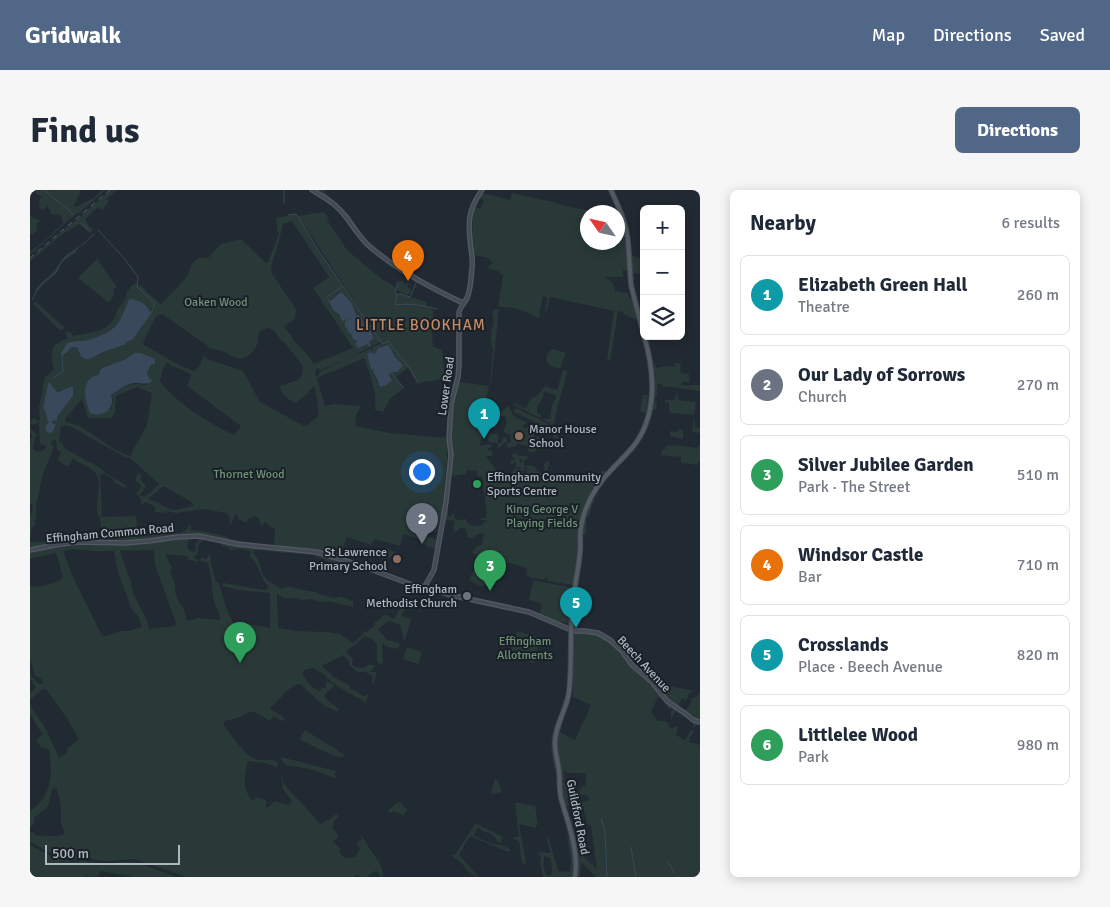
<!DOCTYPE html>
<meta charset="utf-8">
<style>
:root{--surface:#fff;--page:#f6f6f7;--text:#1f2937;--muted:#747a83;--line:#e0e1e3;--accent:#506787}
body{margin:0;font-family:Signika,sans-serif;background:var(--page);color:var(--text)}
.controls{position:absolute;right:15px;top:15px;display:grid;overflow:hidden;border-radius:8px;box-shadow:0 2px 12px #0003}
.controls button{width:45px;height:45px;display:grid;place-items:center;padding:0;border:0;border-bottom:1px solid var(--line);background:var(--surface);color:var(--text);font:25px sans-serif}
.compass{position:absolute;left:550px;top:15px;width:45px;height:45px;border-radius:50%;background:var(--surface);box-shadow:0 2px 12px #0003;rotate:304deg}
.scale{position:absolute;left:15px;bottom:12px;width:135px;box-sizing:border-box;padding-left:5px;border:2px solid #aeb6c0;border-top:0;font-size:14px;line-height:18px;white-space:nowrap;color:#aeb6c0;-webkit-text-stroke:4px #1a2027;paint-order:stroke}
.you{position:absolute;left:391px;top:281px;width:18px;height:18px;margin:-12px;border:4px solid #fff;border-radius:50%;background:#1a73e8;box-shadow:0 0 0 8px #1a73e833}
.badge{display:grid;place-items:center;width:32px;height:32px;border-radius:50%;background:var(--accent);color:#fff;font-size:16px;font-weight:700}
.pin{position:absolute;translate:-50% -41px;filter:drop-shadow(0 1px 2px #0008)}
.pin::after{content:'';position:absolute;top:26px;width:18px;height:15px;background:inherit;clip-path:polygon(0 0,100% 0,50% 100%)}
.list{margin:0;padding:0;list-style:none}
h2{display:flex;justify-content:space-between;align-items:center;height:65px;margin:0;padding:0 20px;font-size:21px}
h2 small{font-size:16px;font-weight:400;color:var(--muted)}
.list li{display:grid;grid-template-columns:32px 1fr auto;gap:15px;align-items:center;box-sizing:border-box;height:80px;margin:0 10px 10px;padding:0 10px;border:1px solid var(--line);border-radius:8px}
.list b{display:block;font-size:19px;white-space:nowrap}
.list p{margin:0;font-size:16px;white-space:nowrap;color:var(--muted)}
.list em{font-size:16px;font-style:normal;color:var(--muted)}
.icon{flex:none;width:28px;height:28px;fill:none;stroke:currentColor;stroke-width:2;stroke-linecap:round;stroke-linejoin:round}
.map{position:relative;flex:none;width:670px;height:687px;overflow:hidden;border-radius:8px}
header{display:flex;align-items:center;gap:30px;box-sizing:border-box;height:70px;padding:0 25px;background:var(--accent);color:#fff}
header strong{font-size:24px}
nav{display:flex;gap:28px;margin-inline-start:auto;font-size:18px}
.intro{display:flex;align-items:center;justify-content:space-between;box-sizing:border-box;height:120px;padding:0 30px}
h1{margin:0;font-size:35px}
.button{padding:12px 22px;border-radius:8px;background:var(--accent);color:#fff;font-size:18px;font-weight:700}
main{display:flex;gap:30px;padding:0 30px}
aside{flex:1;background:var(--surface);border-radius:8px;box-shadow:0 2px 12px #0003}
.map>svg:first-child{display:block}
</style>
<header>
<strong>Gridwalk</strong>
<nav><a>Map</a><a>Directions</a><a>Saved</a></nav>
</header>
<div class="intro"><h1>Find us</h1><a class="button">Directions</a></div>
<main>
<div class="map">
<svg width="670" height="687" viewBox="0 0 670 687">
<rect width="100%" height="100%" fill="#212932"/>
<!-- green -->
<path fill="#293938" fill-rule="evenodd" d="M 4,0 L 21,0 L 23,1 L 25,0 L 51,0 L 44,16 L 46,17 L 65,7 L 72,0 L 76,0 L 50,22 L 41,28 L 0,65 L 0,62 L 15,50 L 33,33 L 32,28 L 29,24 L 25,25 L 21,24 L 18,16 L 13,20 L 10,18 L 9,12 L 11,6 L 6,4 Z
M 81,0 L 87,0 L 76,9 L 79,11 L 72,20 L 68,17 L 55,29 L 59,36 L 63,39 L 62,41 L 59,43 L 50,34 L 48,35 L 31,45 L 0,72 L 0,69 Z
M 278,0 L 296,0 L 295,2 L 322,28 L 319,28 L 317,31 L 329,48 L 377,84 L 369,81 L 339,60 L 322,41 L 307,19 L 288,7 L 288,6 Z
M 452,3 L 480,10 L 482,3 L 527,13 L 528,15 L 528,14 L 539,17 L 569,22 L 558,22 L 558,52 L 588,52 L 588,46 L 597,46 L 599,79 L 597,81 L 593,80 L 593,87 L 575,87 C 580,90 586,95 585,101 L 598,103 L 599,108 L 601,108 L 608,128 L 604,129 L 594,124 L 593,122 L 588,121 L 580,171 L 577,170 L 584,121 L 520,107 L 517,120 L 515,122 L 517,109 L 515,106 L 513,105 L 509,128 C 495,121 484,116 468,117 L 473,86 L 468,81 L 460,79 L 458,76 L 463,73 L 458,68 L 444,65 L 443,58 L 444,57 C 443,43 441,30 445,17 L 450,19 L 454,10 L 450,8 Z
M 294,22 L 299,29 L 297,30 L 317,60 L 354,91 L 355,90 L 366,98 L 368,92 L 370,92 L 371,90 L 374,92 L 374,94 L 375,95 L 377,93 L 379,94 L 377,97 L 382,100 L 378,105 L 366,100 L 365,102 L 367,104 L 371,104 L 397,112 L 396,116 L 403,119 L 403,134 L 401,135 L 403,157 L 406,157 L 407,159 L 412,159 L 415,189 L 388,193 L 378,178 L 366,187 L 374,198 L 360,209 L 353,222 L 345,220 C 347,202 340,184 334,168 L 287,188 L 295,216 L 305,214 L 331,216 L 326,226 L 325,236 L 360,243 L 417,248 L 417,270 L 412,320 L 407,342 L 385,339 L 384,343 L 407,349 L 405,358 L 397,357 L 397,355 L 390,352 L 390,349 L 373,344 L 370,356 L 344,349 L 341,355 L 317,347 L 310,366 L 297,362 L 296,363 L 271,358 L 248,358 L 244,355 L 245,339 L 240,337 L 237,333 L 234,332 L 233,336 L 230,334 L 230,331 L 227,327 L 224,326 L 223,328 L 218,329 L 217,332 L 214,332 L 208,329 L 208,325 L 206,324 L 201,334 L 200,333 L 199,326 L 197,323 L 173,319 L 146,323 L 135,321 L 135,323 L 125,322 L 125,317 L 116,312 L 111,315 L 111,311 L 112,310 L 109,307 L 111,305 L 114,307 C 119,304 124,298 129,294 L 100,268 L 103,260 L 117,235 L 122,203 L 106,197 L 86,206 L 85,223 L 81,228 L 58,228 L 52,209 L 35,229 L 36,232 L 50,236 L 87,261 L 100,266 L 99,268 L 97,268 C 85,261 73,255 61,248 C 51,243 42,234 31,236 L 29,250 L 30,253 L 32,253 L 34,258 L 72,279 L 74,282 L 97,296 L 95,298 L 84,292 L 84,290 L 74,283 L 70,285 L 72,322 L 71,327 L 106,326 L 108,344 L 150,343 L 157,339 L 159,335 L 161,334 L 161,341 C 169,339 191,345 199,348 L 199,349 L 243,356 L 237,357 L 198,351 L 172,345 L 159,345 L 157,358 L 160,361 L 165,362 L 166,356 L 164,354 L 167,353 L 169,348 L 173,349 L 172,352 L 169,353 L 167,364 L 164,368 L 169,370 L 169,372 L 159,370 L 158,367 L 155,366 L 135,364 L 142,378 L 140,381 L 145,394 L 145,402 L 149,412 L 154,419 L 157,431 L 168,428 L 190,430 C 190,422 186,419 184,412 C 181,399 183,385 177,372 L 171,372 L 171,368 L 177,369 L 178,365 L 180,365 L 181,373 L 186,392 L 189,393 L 196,417 L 203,433 L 219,434 L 240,438 L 240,403 L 208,400 L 193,396 L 192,394 L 194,393 L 234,400 L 238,398 L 238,396 C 230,388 229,374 220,367 L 221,361 L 212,359 L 200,360 L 198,357 L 191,356 L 192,353 L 194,352 L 292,364 L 341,382 L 341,383 L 311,372 L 302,374 L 293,369 L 281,365 L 224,360 L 223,362 L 229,371 L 232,383 L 237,390 L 252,399 L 257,396 C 266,399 275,400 285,402 C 291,404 298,408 305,408 C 308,408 308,406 312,407 C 317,408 319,411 323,411 L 323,417 L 298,411 L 292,412 L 281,409 L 273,410 L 265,408 L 254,408 L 247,404 L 248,436 L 249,438 L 266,441 L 298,442 L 310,444 L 323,453 L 333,444 L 333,442 L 334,441 L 337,442 L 345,435 L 344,433 L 351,428 L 354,424 L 364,429 L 369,420 L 378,409 L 380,412 L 378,417 L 376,417 L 371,426 L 381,429 L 375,450 L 373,449 L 373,445 L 370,435 L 359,431 L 348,439 L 357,450 L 367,452 L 370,454 L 369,458 L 367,459 L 356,456 L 353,453 C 351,461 354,466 352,475 L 347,472 L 347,454 L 343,450 L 335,446 L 316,462 L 323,469 L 322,474 L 325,477 L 335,478 L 338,475 L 344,475 L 345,477 L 340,481 L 342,482 L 347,482 L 343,495 L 342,490 L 342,485 L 335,482 L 327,482 L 319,475 L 319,471 L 313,465 L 292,476 L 304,487 L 320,496 L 320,499 L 322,500 L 325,500 L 333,506 L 339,505 L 335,514 L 334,511 L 317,502 L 300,491 L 295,485 L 283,478 L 274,480 L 273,485 C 278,492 282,499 290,501 L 292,498 L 296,498 L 296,493 L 298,492 L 303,494 L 304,496 C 301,500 297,501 294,505 L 296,509 L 309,519 L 308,522 L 293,515 L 270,494 C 259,495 250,510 241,517 L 240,519 C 245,522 253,525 255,530 L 252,531 L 243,526 L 240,531 L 224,522 L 219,522 L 210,527 L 195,531 L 193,534 C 200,543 214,565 225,569 C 232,572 241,568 248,572 L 248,576 L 246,577 L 236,573 L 218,571 C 214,588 212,597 222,611 L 227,607 L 236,610 L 236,617 L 239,617 L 245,611 L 259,615 L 262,612 L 253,599 L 251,587 L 252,585 L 253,592 L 257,598 L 280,622 L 290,634 L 300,629 L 306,624 L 309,626 L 303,632 L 304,635 L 302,638 L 306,641 L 308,647 L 303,651 L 311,660 L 309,662 L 315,668 C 325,668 326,668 330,658 L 326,653 L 332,649 L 330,645 L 331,645 L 352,677 L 353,685 L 352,687 L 346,681 L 343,682 L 338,686 L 339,687 L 331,687 L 327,685 L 324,687 L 156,687 L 105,669 L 76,671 L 59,669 L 45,670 L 26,666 L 0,652 L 0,643 L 3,642 L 6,646 C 15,645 24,647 33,645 L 35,642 C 29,630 31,633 31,622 C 31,613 29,605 26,597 L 22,600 L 18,617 L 4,628 L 4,634 L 0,638 L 0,621 C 22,607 23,584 19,560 L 10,556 L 6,551 L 13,544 C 7,538 6,531 0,525 L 0,515 L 17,541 L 29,568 L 37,563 L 37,559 L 49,549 L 38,530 L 16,499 L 13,499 L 0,510 L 0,503 L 6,497 L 0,489 L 0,484 L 8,494 L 11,494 L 14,492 L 10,488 L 5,485 L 0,470 L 0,396 C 9,398 26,394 33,388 L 27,366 L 25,363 L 0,369 L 0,352 L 72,349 C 72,342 71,332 69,326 C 69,325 68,324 67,322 C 65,311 73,294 66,284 C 62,277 50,274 43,269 L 38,277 L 27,270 L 31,262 L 27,260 L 26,250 L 22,250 L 21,254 L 23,255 L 24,257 L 13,284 L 6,315 L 6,329 L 4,331 L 5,334 L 3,337 L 2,337 L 0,351 L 0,327 L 3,320 L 2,314 L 0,314 L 0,254 L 2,245 L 0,242 L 0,238 L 8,246 L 5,247 L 3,259 L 8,262 L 15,260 L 16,256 L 10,254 L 9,232 L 2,235 L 0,233 L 1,230 L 4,228 L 8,231 L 10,230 L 9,217 L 13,198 L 13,194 L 15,187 L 24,180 C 22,173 20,160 25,155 C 28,152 33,151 37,149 L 35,141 L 41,143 L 43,146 C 56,143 76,143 83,130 C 86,127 86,122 88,119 C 91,114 95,111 97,106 L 96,103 L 103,94 L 106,94 L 112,96 L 118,103 L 131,114 L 156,88 L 162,74 L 168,68 L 178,68 L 191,54 L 211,49 L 236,73 L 238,72 L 249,44 L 247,40 L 246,28 L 266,24 L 268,26 ZM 262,31 L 299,87 L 283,98 L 308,135 L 323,158 L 284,174 L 276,163 L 263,150 L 262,146 L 254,137 L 254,136 L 265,129 L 266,119 L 242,84 L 241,77 L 248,55 L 253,34 ZM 272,32 L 329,118 L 329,119 L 287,58 ZM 310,102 L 312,102 L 320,112 L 311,129 L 309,124 L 299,115 L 302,109 ZM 99,110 L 91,156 L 89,156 C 79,160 64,168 55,169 L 51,166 L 47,158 L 42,157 L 33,167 L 31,163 L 37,153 C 43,151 47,151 53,151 C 58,150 64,148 69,146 C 90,138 90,129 99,110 ZM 132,124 L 178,156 L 178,158 C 183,159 189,160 194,162 C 206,167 211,174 222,162 C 228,155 229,152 228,144 C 231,139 238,136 243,140 C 247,143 249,149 255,153 L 273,176 L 272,185 L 268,190 L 250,196 C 251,205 258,209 265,213 L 275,206 L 283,197 L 285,197 L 289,225 L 278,235 L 274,236 L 230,212 L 213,181 L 177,169 L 174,166 L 169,177 L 164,181 L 149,175 L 114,155 L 113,153 L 126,126 ZM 326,125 L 331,128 L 335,139 L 341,142 L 343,149 L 338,152 L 341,156 L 351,152 L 352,153 L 342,157 L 343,161 L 341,158 L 337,160 L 291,181 L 287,187 L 285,182 L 287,178 L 291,180 L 315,170 L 340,157 L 337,154 L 329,158 L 325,154 L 327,151 L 322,147 L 322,144 L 319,143 L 316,138 L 315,131 L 321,129 ZM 357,155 C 368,166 367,169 365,183 L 360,183 L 359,185 L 362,188 L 359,194 L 352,197 L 349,197 L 343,182 L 344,180 L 343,179 L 344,164 L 346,164 L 348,158 ZM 105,163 L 111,163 L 125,169 L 117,183 L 119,188 L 116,195 C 101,193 93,195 81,205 L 83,210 L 81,219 L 60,223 L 55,205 L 69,185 L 72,178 L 96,169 ZM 137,172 L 142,176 L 161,184 L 161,186 L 157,196 L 211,236 L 204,245 C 179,233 147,214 130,191 L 132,181 ZM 20,193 L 25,200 L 30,201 L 37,198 L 43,206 L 27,227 L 22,231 L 22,233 L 26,235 L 25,239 L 18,234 L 19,231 L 17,229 L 16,223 L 13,218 L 16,206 L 17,195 ZM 132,297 L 135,297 L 160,311 L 164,315 C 158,317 149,320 143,320 C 136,319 128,311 120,310 L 119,308 ZM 44,359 L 63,361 L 84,361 L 88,382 L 101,418 L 108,426 L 112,437 L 98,441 L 90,441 L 77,446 L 72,446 L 42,385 L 34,363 L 34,361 ZM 91,360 C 102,361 112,360 123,360 L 124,362 L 125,375 L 146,433 L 145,436 L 119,439 L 118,433 L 103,403 L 101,392 L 90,362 Z
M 0,26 L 10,31 L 6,34 L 7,40 L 3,44 L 0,44 Z
M 46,59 L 47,62 L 33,71 L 26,84 L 16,91 L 8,101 L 5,100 C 10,93 17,88 23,82 C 32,73 32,64 46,59 Z
M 601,65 L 613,70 L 611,84 L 601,83 Z
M 67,69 L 86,96 L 87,97 L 83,100 L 84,105 L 80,112 L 78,112 L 48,88 Z
M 5,111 L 35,138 L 35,139 L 29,140 L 5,115 L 3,114 Z
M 467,119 L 469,119 L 461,194 L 460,194 L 463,160 C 459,149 462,140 464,129 L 462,127 L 463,124 L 462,122 L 464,120 Z
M 523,159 L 536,163 L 530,179 L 519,175 C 514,169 516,163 523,159 Z
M 623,173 L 625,173 L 626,178 L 636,176 L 644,177 L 645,173 L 652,174 L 650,176 L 651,183 L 659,184 L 659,190 L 660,192 L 653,192 L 651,195 C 658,196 663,194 670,195 L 670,201 L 633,196 L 632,194 L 627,194 L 627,206 L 624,210 L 627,212 L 626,219 L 622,220 L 623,211 L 622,210 L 623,189 L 626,186 L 624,183 Z
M 533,180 L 537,181 C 535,198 526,214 525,232 L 522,235 L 511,228 L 520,229 L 522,215 L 526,208 L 525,205 L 514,201 L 513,207 L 507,217 L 507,223 L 511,225 L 510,228 L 484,215 L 485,210 L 486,214 L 496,219 L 498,213 L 502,208 L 506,207 L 515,196 L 518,196 L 519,198 L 522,198 L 527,200 Z
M 430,192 L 459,196 L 455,215 L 451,218 L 451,221 L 453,222 L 448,256 L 450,242 L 452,245 L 450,256 L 458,254 L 462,255 L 462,257 L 457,259 L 457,260 L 461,261 L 463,264 L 462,266 L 456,266 L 472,287 C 485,287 479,285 485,278 L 491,280 L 490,277 L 486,277 L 485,271 L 483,274 L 481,274 L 480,271 L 482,270 L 485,270 L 485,268 L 489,267 L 483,268 L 482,265 L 485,263 L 489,266 L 497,266 L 498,268 L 493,271 L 489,268 L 490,272 L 494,271 L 495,281 L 491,281 L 494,283 L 497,282 L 496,276 L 500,275 L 505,277 C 507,281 508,283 513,283 L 515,279 L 514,274 L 517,271 L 520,272 L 514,287 L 567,291 L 570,286 L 572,280 L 576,282 L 576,285 L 566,299 L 549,338 L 554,319 L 550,328 L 548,339 L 549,340 L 548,349 L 549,360 L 547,361 L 549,361 L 543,395 L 517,391 L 518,388 L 515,388 L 514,390 L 497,387 L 501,386 L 496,385 L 497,378 L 459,367 L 456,378 L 460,380 L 460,395 L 450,396 L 439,390 L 445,377 L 449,375 L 451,367 L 450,364 L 445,365 L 442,362 L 447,356 L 452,355 L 454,344 L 451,343 C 445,345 444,350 438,347 L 435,339 L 430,337 L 428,341 L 425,342 L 423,338 L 425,331 L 414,329 L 416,314 L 418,314 L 418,326 L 421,327 L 422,326 L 422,323 L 424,324 L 424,327 L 425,328 L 426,330 L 436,329 L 438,334 L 444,336 L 453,335 L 453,332 L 457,332 L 457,330 L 452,330 L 448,329 L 456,328 L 456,325 L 457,325 L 452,287 L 447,286 L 447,279 L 446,281 L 437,280 L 436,284 L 422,286 L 422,261 L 420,254 L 421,216 L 427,193 Z
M 648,202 L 648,210 L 666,212 L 664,225 L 665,237 L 670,238 L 670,243 L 662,242 L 664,225 L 641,223 L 639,221 L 639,213 L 635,212 L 635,210 L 644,210 Z
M 613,205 L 618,205 L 616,223 L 610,221 Z
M 478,216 L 482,222 L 482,224 L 485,227 L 498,233 L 493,235 L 494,239 L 501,236 L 506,242 L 504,243 L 504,245 L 505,247 L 509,247 L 510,252 L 507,257 L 506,261 L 500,263 L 499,262 L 496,255 L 492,255 L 487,253 L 487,256 L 478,258 L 476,254 L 481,252 L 480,244 L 477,244 L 474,242 L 474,239 C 477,235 477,231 475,226 L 470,226 L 470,224 L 472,220 L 474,220 Z
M 486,218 L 519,234 L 529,248 L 526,249 L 523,247 L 523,244 L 519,241 C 517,237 515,236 511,235 L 508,237 L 506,235 L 507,234 C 499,229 493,225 484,223 L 484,221 Z
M 649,239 L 653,240 L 653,249 L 640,246 L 640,241 L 648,242 Z
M 459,244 L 468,244 L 468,253 L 471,253 L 473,247 L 476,248 L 477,252 L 473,254 L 472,256 L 467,258 L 468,253 L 458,252 Z
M 642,255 L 667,258 L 668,255 L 670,256 L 670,272 L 668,272 L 668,275 L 651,273 L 651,267 L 630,265 L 632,260 L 635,259 L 636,256 Z
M 109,283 L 112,286 L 110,289 L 116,296 L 109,306 L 106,304 L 110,299 L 111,295 L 106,291 L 105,288 Z
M 563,309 L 565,310 L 563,313 L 559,326 L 556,328 L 556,343 L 554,344 L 552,343 L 552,334 L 555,327 Z
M 356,358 L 367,363 L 370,366 L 369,369 L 365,370 L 346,362 L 346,361 L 351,363 L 352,360 Z
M 503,390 L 543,398 L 539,429 L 538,429 L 537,433 L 529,432 L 536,435 L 539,432 L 538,435 C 528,436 518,429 509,425 L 512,414 L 507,412 L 499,410 Z
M 487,441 L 507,447 L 510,449 L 504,473 L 479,466 Z
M 544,442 L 565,443 L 578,449 L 591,461 L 599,473 L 624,493 L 664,501 L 659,503 L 656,511 L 652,508 L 648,516 L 653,520 L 652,522 L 670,533 L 670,535 L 667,535 L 663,538 L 663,533 L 647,522 L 647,519 L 641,529 L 641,522 L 643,518 L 639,519 L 637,517 L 637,515 L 630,507 L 627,509 L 621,522 L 628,531 L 634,531 L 638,533 L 638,535 L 641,539 L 646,536 L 648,537 L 646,545 L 655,550 L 661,540 L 664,540 L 663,543 L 659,549 L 660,551 L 659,552 L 670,555 L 670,687 L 566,687 L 551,672 L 550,687 L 546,687 L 547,678 L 538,626 L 540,627 L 543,632 L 549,662 L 567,679 L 561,636 L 557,634 L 553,617 L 551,617 L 550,612 L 559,610 L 558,606 L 554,605 L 538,608 L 537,608 L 539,615 L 536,617 L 535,616 L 532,608 L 531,593 L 535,593 L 536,595 L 539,597 L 542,597 L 547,603 L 551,599 L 552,596 L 556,595 L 556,583 L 539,583 L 535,581 L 534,582 L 535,589 L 534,591 L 531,590 L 526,550 L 529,536 L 532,535 L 530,542 L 545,550 L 561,515 L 543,507 L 543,494 L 541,488 Z
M 377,457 L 392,462 L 388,474 L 373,469 Z
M 669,503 L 670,503 L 670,532 L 665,530 L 655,522 L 661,512 L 662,508 L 666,507 Z
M 530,528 L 523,550 L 527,579 L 524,578 C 521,559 518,546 530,528 Z
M 275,540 L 315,565 C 314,565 313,566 312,567 C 305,568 277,553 269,549 Z
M 251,567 L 302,580 L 306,581 L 304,584 L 306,586 L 305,589 L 297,585 L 280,579 L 255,575 L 254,572 L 252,571 Z
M 465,589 L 468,591 L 472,602 L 461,604 Z
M 368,612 L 372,613 L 373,616 L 378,620 L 373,625 L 363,621 L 361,623 L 357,621 Z
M 485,613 L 488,613 L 505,616 L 508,635 L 506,635 L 506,638 L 489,634 L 496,673 L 493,674 C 490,667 491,659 489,652 L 483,648 L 489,646 Z
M 445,634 L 447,634 L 473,647 L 471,652 L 467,652 L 466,648 L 458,642 L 455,642 L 448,638 L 447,638 L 444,645 L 446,647 L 463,654 L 472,655 L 480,659 L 480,662 L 476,661 L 440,646 L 429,665 L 449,687 L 446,687 L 435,679 C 433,672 426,670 421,665 L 425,665 Z
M 517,646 L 518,646 L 528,681 L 540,682 L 541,670 L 537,647 L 540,648 L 545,674 L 544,687 L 513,687 L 510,673 L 511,667 L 508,663 L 510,662 L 520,663 ZM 514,666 L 520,668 L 521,670 L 522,684 L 518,686 C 512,681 514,673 514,666 Z
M 0,655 L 21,666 L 42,672 L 54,671 L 80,674 L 89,672 L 105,672 L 147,687 L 105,687 L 70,681 L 68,687 L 56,686 L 54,687 L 0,687 Z"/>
<!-- water -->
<path fill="#39485a" d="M 311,102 L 313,103 L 322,114 L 326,125 C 332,125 334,133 335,139 L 340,140 L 344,148 L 339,152 L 341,156 L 340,157 L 337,154 L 329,158 L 326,156 L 325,154 L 327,151 L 323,149 L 321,144 L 319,143 L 315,136 L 315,131 L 323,128 L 312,131 L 309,124 C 302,121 300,114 297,107 L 300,111 Z
M 101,109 C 111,111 117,114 121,124 L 102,150 L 96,152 L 96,154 L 74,162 L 59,169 L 55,169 L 51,166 L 47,158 L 42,157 L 32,167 L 31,163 L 37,153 C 43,151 47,151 53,151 C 58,150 64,148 69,146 C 90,138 90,129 99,110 Z
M 358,155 C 362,159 363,164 366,168 C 369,172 371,172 373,176 L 367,182 L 360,183 L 359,185 L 362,190 L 357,195 L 351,197 L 349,196 L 347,189 L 343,182 L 344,180 L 341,179 L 337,164 L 340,162 L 345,164 L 348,158 Z
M 104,163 L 111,163 L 125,169 L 125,174 L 121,175 L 117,183 L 119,188 L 122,190 L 121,192 C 115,195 111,193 104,193 C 96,194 88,200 81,205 C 86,219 73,228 60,223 C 55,211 49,188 69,185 L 69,183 L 72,178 L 96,169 Z
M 18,193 L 20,193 L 25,200 L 28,202 L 43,196 L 43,206 L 27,227 L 27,230 L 22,231 L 22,233 L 26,235 L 23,241 L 20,243 L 17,242 C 14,235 16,237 19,232 L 17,229 L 16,223 L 13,218 Z"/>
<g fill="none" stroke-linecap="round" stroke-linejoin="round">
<!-- stream -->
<path stroke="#39485a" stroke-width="1" d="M 14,0 L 43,24
M 254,0 L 254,13
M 258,25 L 266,24 L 287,58 L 351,152 L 353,154 L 358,151 L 380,179 L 388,193
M 50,33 L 60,40
M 68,40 L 94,68 L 108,87 L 107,97 L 125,113 L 123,119
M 51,56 L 64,44
M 368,92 L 365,102 L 367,104 L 365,115 C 380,113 393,115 407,119
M 368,104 L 371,104 L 380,107 L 387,91
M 297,107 L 312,97
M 2,110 L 8,98 L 26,82 L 29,75 L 35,68 L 49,57
M 121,124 L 122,121
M 361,183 L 374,198
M 23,189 L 27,185 L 33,182 L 32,167
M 571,629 L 575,641 L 577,687
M 601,657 L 606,687
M 638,672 L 645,684
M 648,687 L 649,687"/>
<defs>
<path id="secondary" d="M 282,0 C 292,6 302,11 310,20 C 321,31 327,45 338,55 C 365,79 401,98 433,113
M 0,360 L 25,355 L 47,352 L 94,353 L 119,351 L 147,347 L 169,346 L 207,354 L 287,362 L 332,376 L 388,397 L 395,396
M 395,396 L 404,380 L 416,312 L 421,265 L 419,248 L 421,214 L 428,187 L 429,176 L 429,122 C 431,116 434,113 437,108 C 441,99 441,87 442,78 C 443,71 442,65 441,59 C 438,34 437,21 452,0
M 395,396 L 398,398 L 420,405 L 499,422 L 541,440
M 541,441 L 555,441 L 568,443 L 580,450 L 592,461 L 602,475 L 622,492 L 637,511 L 656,524 L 663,530 L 670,532"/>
<path id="primary" d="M 581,0 L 592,25 L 596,39 L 598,50 L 601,95 L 614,146
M 545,687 C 549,660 538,634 531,608 C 529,599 530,590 529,581 C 528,572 525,563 525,554 C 524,537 537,519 539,502 C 542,476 540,449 542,423 C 543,402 548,383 550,363 C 551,353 549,342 552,332 C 556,312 569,292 584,277 C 590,271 596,265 602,258 C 628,227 625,182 614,146"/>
</defs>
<!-- secondary casing -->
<use href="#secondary" stroke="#525961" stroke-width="5.5"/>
<!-- primary casing -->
<use href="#primary" stroke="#3e444d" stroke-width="6"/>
<!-- secondary -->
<use href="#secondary" stroke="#434a55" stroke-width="3"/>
<!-- primary -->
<use href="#primary" stroke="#525a63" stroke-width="4"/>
<!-- rail -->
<path stroke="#59616c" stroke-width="1" stroke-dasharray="5 5" stroke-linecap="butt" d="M 0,68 L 80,0"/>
</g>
<!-- markers -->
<g fill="#8d6e63" stroke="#1a2027" stroke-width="2">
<circle cx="489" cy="246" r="5"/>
<circle cx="367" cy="369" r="5"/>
</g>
<circle fill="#2e9e5b" stroke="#1a2027" stroke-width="2" cx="447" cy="294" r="5"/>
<circle fill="#6b7280" stroke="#1a2027" stroke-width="2" cx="437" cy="406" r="5"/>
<g text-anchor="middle" stroke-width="4" stroke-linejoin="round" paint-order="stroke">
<!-- park labels -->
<g font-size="12" fill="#709377" stroke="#1a2027">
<text x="186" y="116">Oaken Wood</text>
<text x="219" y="288">Thornet Wood</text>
<text x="512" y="323">King George V<tspan x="512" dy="14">Playing Fields</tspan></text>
<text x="495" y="455">Effingham<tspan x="495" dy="14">Allotments</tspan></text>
</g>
<!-- street labels -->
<g font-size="12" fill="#aeb6c0" stroke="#1a2027">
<text transform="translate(416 196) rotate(-82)" y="4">Lower Road</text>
<text transform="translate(80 343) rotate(-5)" y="4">Effingham Common Road</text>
<text transform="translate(614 474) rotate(47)" y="4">Beech Avenue</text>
<text transform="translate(548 627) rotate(79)" y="4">Guildford Road</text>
</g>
<!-- poi labels -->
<g font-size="12" fill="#aeb6c0" stroke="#1a2027" text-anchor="start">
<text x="499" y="243">Manor House<tspan x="499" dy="14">School</tspan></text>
<text x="457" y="291">Effingham Community<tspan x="457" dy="14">Sports Centre</tspan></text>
<text x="357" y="366" text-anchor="end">St Lawrence<tspan x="357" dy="14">Primary School</tspan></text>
<text x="427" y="403" text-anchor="end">Effingham<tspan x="427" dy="14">Methodist Church</tspan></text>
</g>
<!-- quarter labels -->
<g font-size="15" letter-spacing="1" fill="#c38b66" stroke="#1a2027">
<text x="391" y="140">LITTLE BOOKHAM</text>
</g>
</g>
</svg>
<div class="controls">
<button>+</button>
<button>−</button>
<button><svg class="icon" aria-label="layers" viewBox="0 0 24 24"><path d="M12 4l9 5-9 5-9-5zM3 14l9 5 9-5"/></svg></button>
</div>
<svg class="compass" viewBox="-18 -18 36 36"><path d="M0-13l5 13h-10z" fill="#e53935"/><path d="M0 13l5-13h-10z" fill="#747a83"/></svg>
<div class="scale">500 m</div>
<div class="you"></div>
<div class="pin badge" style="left:454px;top:249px;background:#0f9aa8">1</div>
<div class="pin badge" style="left:392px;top:354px;background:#6b7280">2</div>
<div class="pin badge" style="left:460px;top:401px;background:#2e9e5b">3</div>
<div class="pin badge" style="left:378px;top:91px;background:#e8710a">4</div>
<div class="pin badge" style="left:546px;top:438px;background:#0f9aa8">5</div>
<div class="pin badge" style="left:210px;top:473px;background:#2e9e5b">6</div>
</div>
<aside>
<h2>Nearby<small>6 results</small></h2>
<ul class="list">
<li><span class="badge" style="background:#0f9aa8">1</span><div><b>Elizabeth Green Hall</b><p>Theatre</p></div><em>260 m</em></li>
<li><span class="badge" style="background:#6b7280">2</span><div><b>Our Lady of Sorrows</b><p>Church</p></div><em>270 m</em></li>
<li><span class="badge" style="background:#2e9e5b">3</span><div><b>Silver Jubilee Garden</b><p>Park · The Street</p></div><em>510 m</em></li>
<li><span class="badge" style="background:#e8710a">4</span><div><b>Windsor Castle</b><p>Bar</p></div><em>710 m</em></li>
<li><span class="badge" style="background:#0f9aa8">5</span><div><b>Crosslands</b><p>Place · Beech Avenue</p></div><em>820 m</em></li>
<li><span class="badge" style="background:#2e9e5b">6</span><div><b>Littlelee Wood</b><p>Park</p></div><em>980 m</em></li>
</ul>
</aside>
</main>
